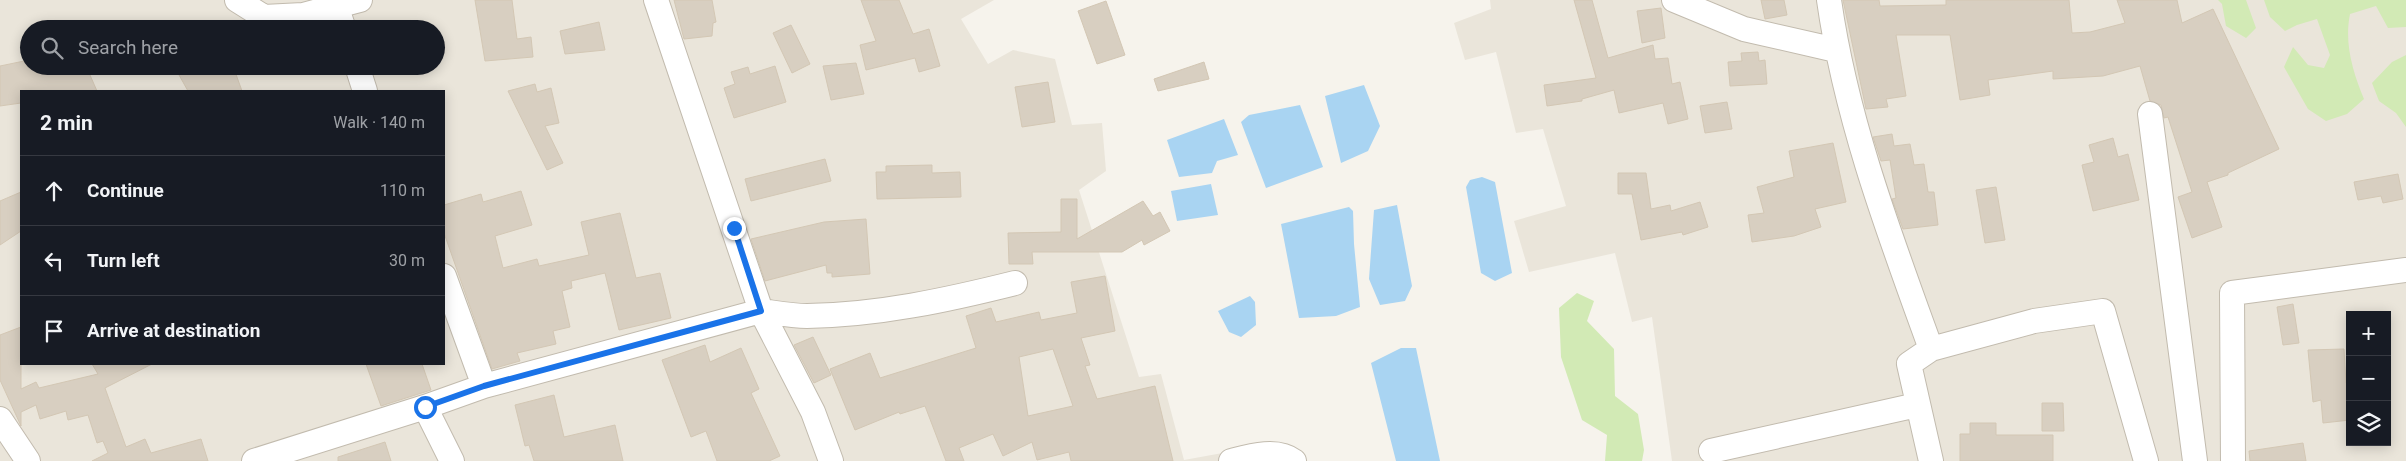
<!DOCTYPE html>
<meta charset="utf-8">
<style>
:root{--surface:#171b24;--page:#20242c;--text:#f1f3f6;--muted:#9ea1a6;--line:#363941}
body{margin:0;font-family:Roboto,sans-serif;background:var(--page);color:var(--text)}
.controls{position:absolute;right:15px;bottom:15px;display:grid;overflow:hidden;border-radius:0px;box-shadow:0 2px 12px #0003}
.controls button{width:45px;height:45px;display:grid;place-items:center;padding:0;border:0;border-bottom:1px solid var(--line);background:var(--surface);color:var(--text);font:25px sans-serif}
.stop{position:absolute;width:15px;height:15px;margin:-11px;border:4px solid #1a73e8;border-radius:50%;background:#fff}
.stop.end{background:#1a73e8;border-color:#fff;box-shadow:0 1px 5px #0008}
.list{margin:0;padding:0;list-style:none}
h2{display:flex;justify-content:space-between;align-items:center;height:65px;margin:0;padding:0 20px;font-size:21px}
h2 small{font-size:16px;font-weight:400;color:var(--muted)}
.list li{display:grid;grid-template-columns:32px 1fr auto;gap:15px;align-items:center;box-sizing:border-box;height:70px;padding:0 20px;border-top:1px solid var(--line)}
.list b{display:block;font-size:19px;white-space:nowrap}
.list em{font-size:16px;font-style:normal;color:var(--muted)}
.icon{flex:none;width:28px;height:28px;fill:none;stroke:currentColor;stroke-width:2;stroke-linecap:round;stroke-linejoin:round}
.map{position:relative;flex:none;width:2406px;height:461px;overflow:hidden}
.search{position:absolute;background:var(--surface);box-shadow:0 2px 12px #0003;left:20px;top:20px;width:425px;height:55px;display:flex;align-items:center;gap:12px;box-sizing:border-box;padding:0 18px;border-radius:28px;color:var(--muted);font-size:19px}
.panel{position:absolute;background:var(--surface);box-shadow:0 2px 12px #0003;left:20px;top:90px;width:425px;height:275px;border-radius:0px}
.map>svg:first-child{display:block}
</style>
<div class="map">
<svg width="2406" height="461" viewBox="0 0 2406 461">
<rect width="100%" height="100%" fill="#f6f3ec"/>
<!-- residential -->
<path fill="#eae5da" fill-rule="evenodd" d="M 0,0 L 994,0 L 961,19 L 988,64 L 1013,50 L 1055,59 L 1072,125 L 1102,123 L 1106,171 L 1079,190 L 1139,377 L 1161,374 L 1184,460 L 1228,452 L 1297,461 L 0,461 ZM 29,29 L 436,29 L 436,66 L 29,66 ZM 21,91 L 444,91 L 444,364 L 21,364 Z
M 1490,0 L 2406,0 L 2406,461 L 1672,461 L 1652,317 L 1632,322 L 1615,253 L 1529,272 L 1514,221 L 1566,206 L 1543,129 L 1516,133 L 1496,52 L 1465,60 L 1454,23 L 1491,9 ZM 2350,315 L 2387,315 L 2387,442 L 2350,442 Z"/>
<!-- green -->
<path fill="#d2eab5" d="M 2218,0 L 2246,0 L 2256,28 L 2246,38 L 2226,26 L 2222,4 Z
M 2264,0 L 2406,0 L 2406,27 L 2388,28 L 2376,6 L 2350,14 C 2344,44 2353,72 2364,99 L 2347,114 L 2326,121 L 2308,109 L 2284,67 L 2293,47 L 2308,65 L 2324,68 L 2330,55 L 2317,19 L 2297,25 L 2285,31 L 2270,17 Z
M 2406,55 L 2406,127 L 2396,113 L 2379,101 L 2372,83 L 2392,62 Z
M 1577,293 L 1594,301 L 1587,321 L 1614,349 L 1615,396 L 1638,414 L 1644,450 L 1642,461 L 1605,461 L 1607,435 L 1582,420 L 1561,357 L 1559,308 Z"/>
<!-- water -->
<path fill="#a9d4f2" d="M 1364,85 L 1380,126 L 1368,151 L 1341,163 L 1325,96 Z
M 1300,105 L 1323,167 L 1266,188 L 1241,122 L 1249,115 Z
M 1224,119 L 1238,155 L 1217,161 L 1212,173 L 1179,177 L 1167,140 Z
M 1482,177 L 1495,182 L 1512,273 L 1495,281 L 1481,273 L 1466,187 L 1470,180 Z
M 1211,184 L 1218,215 L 1177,221 L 1171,191 Z
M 1397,205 L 1412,286 L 1405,301 L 1380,305 L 1369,279 L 1374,210 Z
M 1349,207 L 1353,211 L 1354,244 L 1360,307 L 1336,316 L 1299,318 L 1281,224 Z
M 1250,296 L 1255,302 L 1256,325 L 1241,337 L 1229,332 L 1218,311 Z
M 1401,348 L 1416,348 L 1440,461 L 1396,461 L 1371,363 Z"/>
<!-- building -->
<path fill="#d8cfc1" stroke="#d3c7b4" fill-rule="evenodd" d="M 475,0 L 512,0 L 517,39 L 531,37 L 533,57 L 485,61 Z
M 674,0 L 712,0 L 716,22 L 713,23 L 712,36 L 684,39 Z
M 861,0 L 899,0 L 913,34 L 929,29 L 940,66 L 919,72 L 915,58 L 866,70 L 860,45 L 876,41 Z
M 1574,0 L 1592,0 L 1608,58 L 1653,45 L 1655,59 L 1668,58 L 1672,84 L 1680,82 L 1688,119 L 1668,124 L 1663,103 L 1619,113 L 1614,90 L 1582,99 L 1582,101 L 1547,106 L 1544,85 L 1596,78 Z
M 1761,0 L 1784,0 L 1787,15 L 1765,19 Z
M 1843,0 L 1879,0 L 1880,6 L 1946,5 L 1946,0 L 2069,0 L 2072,33 L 2090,32 L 2125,23 L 2117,0 L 2177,0 L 2182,23 L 2213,9 L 2279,149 L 2228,173 L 2228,175 L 2207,182 L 2222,227 L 2192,238 L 2178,197 L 2192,192 L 2168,117 L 2164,118 L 2161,105 L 2150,101 L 2140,66 L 2103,76 L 2053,79 L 2053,71 L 1988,80 L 1990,95 L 1960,100 L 1950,35 L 1896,35 L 1906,96 L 1886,99 L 1888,107 L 1866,109 Z
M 1106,1 L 1125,55 L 1097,64 L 1078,11 Z
M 1661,8 L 1665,38 L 1642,43 L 1637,11 Z
M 599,22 L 605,50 L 565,54 L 560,31 Z
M 791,25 L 810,64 L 792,73 L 773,33 Z
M 1758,52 L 1759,61 L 1765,60 L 1767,84 L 1730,86 L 1728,62 L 1742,61 L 1741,53 Z
M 29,60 L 29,66 L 86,66 L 97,91 L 21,91 L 21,103 L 0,106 L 0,66 Z
M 1204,62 L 1209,79 L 1158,91 L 1154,79 Z
M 856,63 L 864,94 L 831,100 L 823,66 Z
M 174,66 L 233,66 L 242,91 L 188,91 Z
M 775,66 L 786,102 L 734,118 L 724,88 L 735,84 L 731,72 L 748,67 L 750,74 Z
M 1048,82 L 1055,122 L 1022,127 L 1015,87 Z
M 535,84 L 537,92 L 551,88 L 559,123 L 545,126 L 563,163 L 547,170 L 508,91 Z
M 1727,102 L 1732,129 L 1705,133 L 1700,106 Z
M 1892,134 L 1894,146 L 1910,144 L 1914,165 L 1924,164 L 1928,192 L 1934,192 L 1938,225 L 1903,229 L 1892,199 L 1896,198 L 1890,160 L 1881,161 L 1873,137 Z
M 2113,138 L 2118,157 L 2128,154 L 2139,200 L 2093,211 L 2082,165 L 2094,162 L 2089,145 Z
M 1833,143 L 1846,202 L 1815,209 L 1821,227 L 1794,236 L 1752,242 L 1748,215 L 1764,213 L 1757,187 L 1794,177 L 1789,151 Z
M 825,159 L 831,181 L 751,201 L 745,179 Z
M 932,165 L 932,173 L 960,172 L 961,197 L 877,199 L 876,172 L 886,172 L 886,166 Z
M 1618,173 L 1646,173 L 1651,209 L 1670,205 L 1671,211 L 1700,202 L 1708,227 L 1683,235 L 1682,232 L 1641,240 L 1632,194 L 1618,194 Z
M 2398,174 L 2403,199 L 2383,203 L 2381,196 L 2358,200 L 2354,182 Z
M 1996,187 L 2005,240 L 1985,243 L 1976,190 Z
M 521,191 L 532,225 L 495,236 L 503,268 L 537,259 L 539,266 L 589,255 L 581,222 L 620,213 L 636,278 L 660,273 L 671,318 L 619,330 L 605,273 L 571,281 L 572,288 L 562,291 L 570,327 L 553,331 L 556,344 L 517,353 L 520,361 L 492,369 L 444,233 L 444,205 L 481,194 L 483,202 Z
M 21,192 L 21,231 L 0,245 L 0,201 Z
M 1061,199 L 1077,199 L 1077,239 L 1143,201 L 1153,216 L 1160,212 L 1170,231 L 1144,245 L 1142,240 L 1122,252 L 1032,252 L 1033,264 L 1009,264 L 1008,233 L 1061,232 Z
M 866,219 L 870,274 L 832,277 L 832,273 L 827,273 L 826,265 L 765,281 L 751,239 L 824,222 Z
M 1105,276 L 1115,331 L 1081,338 L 1090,365 L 1085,366 L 1097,399 L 1155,386 L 1173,461 L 1071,461 L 1069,452 L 1037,460 L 1032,442 L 1003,456 L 993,434 L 959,448 L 964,461 L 946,461 L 925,406 L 900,414 L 899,412 L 855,430 L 830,369 L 870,353 L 880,378 L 976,348 L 966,316 L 991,308 L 996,322 L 1039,312 L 1041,320 L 1077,313 L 1071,282 ZM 1053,349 L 1073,406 L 1028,416 L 1019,357 Z
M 2293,304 L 2299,343 L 2283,345 L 2277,307 Z
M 21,327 L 21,389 L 36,382 L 39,388 L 98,374 L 92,364 L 152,364 L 105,388 L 126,447 L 145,439 L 151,453 L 201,439 L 208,461 L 92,461 L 108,453 L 103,441 L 97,443 L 88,415 L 68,420 L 66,411 L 40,419 L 36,405 L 21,412 L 21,426 L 0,380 L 0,335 Z
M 813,337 L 831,375 L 814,383 L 794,345 Z
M 705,345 L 710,362 L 741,348 L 759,389 L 751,393 L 780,456 L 769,461 L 717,461 L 706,431 L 691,437 L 662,360 Z
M 2344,349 L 2346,383 L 2348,382 L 2350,399 L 2350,420 L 2323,423 L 2321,400 L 2313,402 L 2308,350 Z
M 366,364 L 422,364 L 431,390 L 381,406 Z
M 554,395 L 564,437 L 615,425 L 623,461 L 534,461 L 529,445 L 525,446 L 515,405 Z
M 2042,403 L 2063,403 L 2064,431 L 2042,431 Z
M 1970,423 L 1996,423 L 1996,435 L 2053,435 L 2053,461 L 1960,461 L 1960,434 L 1970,434 Z
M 385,442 L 391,461 L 338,461 L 338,457 Z
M 2303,443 L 2306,461 L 2250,461 L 2249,451 Z"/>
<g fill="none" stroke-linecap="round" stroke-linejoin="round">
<defs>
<path id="minor" d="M 237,0 L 264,17 L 303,15 L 360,0
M 656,0 L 761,311 L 813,412 L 831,461
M 1674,0 L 1744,29 L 1836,50
M 1829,0 C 1846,120 1890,236 1931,349
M 336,6 L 344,29
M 357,66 L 365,91
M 2150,114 L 2195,461
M 444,276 L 484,386
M 425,407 L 452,461
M 0,419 L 28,461
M 1711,451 L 1917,405
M 254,461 L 425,407 L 484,386 L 761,311 C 776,313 792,316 807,316 C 878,315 947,300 1015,283
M 1231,461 C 1250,456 1277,448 1294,461
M 1931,461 L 1909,364 L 1931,349 L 2034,321 L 2103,311 L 2146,461
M 2233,461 L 2232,293 L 2406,270"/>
</defs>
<!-- minor casing -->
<use href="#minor" stroke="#c2bbae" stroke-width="26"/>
<!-- minor -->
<use href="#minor" stroke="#fff" stroke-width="24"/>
</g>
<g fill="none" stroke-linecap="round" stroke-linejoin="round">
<!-- route -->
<path stroke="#1a73e8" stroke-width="6" d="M 425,407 L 484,386 L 761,311 L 734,228"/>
</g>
</svg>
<div class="controls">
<button>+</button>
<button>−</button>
<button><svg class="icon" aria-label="layers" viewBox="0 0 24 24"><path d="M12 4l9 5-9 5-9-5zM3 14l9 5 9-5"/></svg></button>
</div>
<div class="stop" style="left:425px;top:407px"></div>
<div class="stop end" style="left:734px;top:228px"></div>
<div class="search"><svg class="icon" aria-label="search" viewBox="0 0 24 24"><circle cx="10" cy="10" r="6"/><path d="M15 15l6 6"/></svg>Search here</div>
<section class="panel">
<h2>2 min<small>Walk · 140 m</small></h2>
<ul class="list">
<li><svg class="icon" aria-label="ahead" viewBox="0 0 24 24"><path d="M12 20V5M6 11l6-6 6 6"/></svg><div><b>Continue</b></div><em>110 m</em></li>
<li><svg class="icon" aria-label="left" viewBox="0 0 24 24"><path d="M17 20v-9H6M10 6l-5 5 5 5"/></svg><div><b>Turn left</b></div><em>30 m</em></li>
<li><svg class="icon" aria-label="arrive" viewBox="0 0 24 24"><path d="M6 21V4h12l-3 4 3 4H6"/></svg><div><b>Arrive at destination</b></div></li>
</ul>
</section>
</div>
